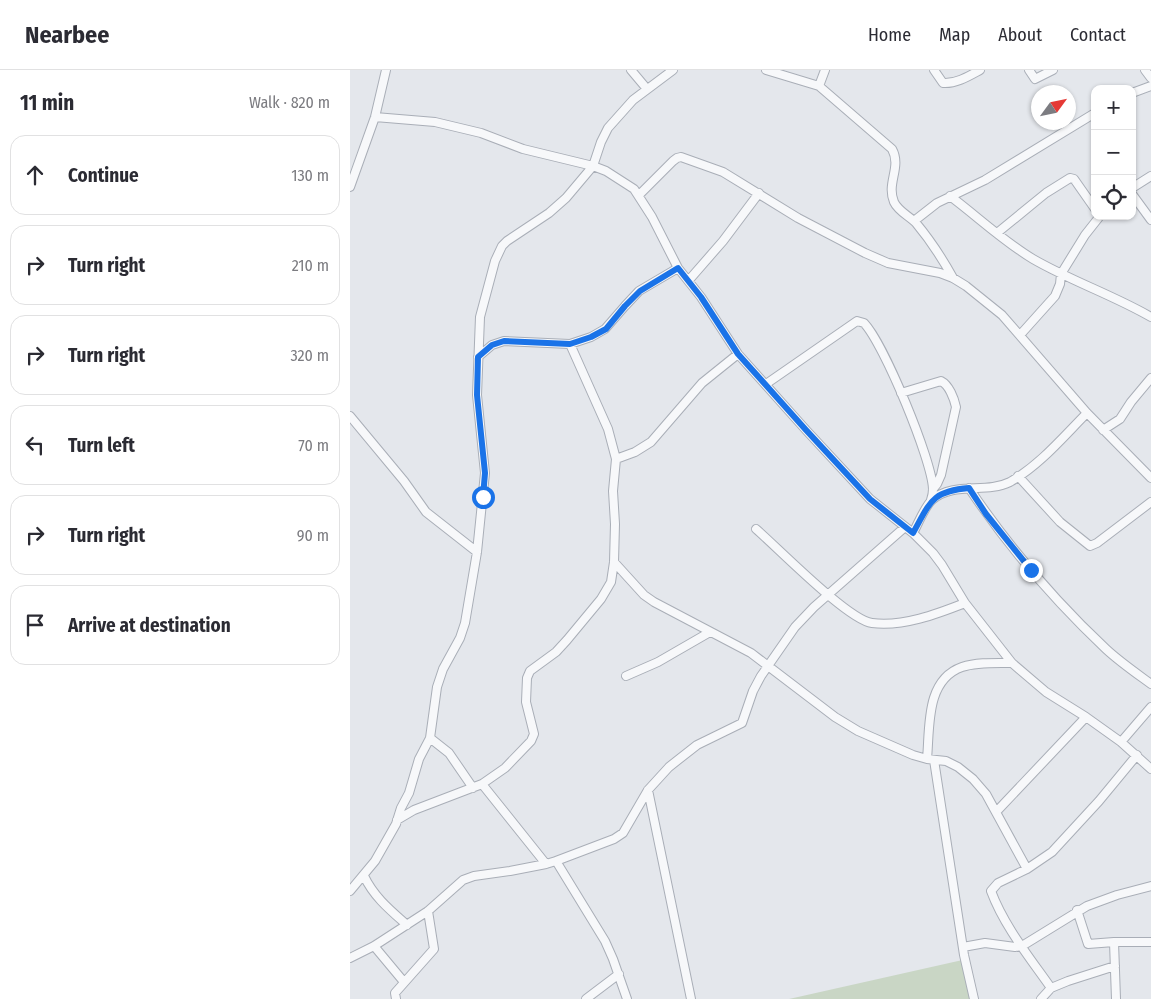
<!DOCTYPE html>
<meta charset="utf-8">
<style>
:root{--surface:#fff;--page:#f2f2f3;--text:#2b2b33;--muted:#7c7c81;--line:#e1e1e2}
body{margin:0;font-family:"Fira Sans Condensed",sans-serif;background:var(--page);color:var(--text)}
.controls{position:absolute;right:15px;top:15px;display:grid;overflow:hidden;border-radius:10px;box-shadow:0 1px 4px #0004}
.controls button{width:45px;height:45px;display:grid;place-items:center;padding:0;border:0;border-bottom:1px solid var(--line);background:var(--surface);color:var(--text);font:25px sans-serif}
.compass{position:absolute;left:681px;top:15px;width:45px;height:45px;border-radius:50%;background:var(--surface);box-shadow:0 1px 4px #0004;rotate:57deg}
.stop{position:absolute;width:15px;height:15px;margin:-11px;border:4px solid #1a73e8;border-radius:50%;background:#fff}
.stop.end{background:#1a73e8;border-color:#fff;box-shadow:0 1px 5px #0008}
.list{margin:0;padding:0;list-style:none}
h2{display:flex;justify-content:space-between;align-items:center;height:65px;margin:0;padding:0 20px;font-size:21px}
h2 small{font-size:16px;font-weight:400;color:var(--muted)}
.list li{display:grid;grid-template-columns:32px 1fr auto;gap:15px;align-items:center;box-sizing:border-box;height:80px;margin:0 10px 10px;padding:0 10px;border:1px solid var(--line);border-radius:15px}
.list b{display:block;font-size:19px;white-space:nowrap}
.list em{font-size:16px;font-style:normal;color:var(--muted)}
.icon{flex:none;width:28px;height:28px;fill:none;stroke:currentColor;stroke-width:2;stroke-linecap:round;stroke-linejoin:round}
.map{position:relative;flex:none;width:801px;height:929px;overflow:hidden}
header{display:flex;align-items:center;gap:30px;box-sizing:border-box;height:70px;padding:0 25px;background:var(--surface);border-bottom:1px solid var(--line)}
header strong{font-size:24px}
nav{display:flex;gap:28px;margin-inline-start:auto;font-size:18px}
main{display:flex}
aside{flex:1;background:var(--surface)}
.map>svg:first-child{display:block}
</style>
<header>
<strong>Nearbee</strong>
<nav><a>Home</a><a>Map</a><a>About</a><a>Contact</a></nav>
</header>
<main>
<aside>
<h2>11 min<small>Walk · 820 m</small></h2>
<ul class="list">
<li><svg class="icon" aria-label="ahead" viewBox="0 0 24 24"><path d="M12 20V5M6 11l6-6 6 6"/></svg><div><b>Continue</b></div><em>130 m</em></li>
<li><svg class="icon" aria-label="right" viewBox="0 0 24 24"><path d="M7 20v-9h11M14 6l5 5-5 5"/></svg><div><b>Turn right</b></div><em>210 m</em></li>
<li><svg class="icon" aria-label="right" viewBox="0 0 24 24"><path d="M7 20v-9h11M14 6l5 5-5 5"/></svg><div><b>Turn right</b></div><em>320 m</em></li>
<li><svg class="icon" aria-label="left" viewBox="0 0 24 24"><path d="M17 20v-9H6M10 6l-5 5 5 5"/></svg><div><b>Turn left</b></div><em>70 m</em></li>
<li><svg class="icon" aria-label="right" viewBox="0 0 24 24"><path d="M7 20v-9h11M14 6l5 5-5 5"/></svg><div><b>Turn right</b></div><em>90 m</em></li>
<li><svg class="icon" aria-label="arrive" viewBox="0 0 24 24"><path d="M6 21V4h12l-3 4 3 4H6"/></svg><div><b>Arrive at destination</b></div></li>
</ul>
</aside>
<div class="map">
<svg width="801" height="929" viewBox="0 0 801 929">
<rect width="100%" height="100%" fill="#e4e7ec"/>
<!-- green -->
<path fill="#c9d6c5" d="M 617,889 L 623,929 L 439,929 Z"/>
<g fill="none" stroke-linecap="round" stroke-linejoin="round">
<defs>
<path id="street" d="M 281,0 L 297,19
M 416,0 L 469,16 L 542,79 C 552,97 536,113 544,132 C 548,141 559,146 566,153 C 581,171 592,188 603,208
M 584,0 L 593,13 C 606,14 619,6 630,0
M 679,0 L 685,9 L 703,0
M 795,0 L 801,8
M 469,16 L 475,0
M 782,23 L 801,16
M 25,47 L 85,52 L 131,63 L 173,79 L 243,96 L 256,101 L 284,119 L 302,147 L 328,198 L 351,227 L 388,284 L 456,360 L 520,429 L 563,463 L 583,483 L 592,495 L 615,533 L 662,593 L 696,622 L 736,647 L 771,672 L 801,699
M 0,117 L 25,47 L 36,0
M 782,118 L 801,106
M 782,124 L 801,150
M 289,125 L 323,91 L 327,88 L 331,87 L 373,102 L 448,148 L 515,183 L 538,193 L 590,203 L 603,208 L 616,216 L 652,245 L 737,343 L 801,408
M 600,126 C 628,147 653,171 683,189 C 721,211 763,225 801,247
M 564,151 L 587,133 L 635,110 L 745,43
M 647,163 L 696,123 L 720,108 L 724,109 L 745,139
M 339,210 L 373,171 L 409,123
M 670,265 L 705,226 L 710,214 L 711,204 L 735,165 L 750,146
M 128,287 L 142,275 L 154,271 L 220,274 L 241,267 L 255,259 L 275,236 L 289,221 L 328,198
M 416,314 L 507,251 L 514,253 C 534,274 582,390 583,419 C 583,423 582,427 581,430
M 551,323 L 591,311 C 599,315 604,328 606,337 L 591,405 L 587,414 L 583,419
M 0,346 L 54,411 L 76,442 L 127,482
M 753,360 L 770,349 L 781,332 L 801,308
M 266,389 L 285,382 L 301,372 L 352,313 L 388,284
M 668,406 L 710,452 L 740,476 L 747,473 L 801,432
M 619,418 C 658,476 705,531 756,579 C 770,592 786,603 801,614
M 406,459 C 428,478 498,550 522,553 C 553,557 587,544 615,533
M 563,463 C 568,454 575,436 582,430 C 603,411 636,424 660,412 C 690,395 713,367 737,343
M 264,492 L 294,525 L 304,532 L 401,583 L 485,647 L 508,661 L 563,685 L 577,689 L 596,691 L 608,697 L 623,709 L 636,724 L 677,799
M 276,606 L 308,592 L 360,562
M 80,668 L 99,683 L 123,718
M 771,672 L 801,637
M 577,689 C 580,658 575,610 612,597 C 627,592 646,593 662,593
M 584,690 L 614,885 L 624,929
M 132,714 L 196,794 L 206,791 L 255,871 L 263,889 L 277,929
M 298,720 L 341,929
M 647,741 L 736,647
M 47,750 L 64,740 L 132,714 L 155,698 L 181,671 L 184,664 L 176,632 L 177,608 L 180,601 L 206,582 L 217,570 L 251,529 L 261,512 L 264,492 L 265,454 L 263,421 L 266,389 L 258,359 L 220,274
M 206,791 L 264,769 L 273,763 L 298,720 L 319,697 L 347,675 L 392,653 L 403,621 L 411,606 L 445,557 L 464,537 L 555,457
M 14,806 C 24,827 40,840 57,855
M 0,821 L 25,791 L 46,754 L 51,738 L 59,723 L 69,689 L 80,668 L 87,617 L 93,599 L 110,568 L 115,553 L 127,482 L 135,403 L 127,325 L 130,247 L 145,191 L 152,176 L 157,171 L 199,143 L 216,128 L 243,96 L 251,72 L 258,58 L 283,30 L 323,0
M 727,840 L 738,874 L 764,872
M 24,876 L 54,912
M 613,877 L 635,873 L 665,877 L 672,876 L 737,836 L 767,825 L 801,816
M 0,888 L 24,876 L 78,841 L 113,810 L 124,806 L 160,801 L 196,794
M 765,896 L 718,911 L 701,918 C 680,888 654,856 641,821 L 648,813 L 677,799 L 702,782 L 749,731 L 787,685
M 46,929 L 45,923 L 84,879 L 78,841
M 236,929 L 269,904
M 691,929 L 701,918
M 766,929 L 764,872 L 801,872"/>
</defs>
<!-- street casing -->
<use href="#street" stroke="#a9aeb7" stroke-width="10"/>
<!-- street -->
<use href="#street" stroke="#f7f8fa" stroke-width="8"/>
</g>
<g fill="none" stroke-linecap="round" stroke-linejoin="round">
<!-- route -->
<path stroke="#1a73e8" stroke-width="6" d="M 133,427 L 135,403 L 127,325 L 128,287 L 142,275 L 154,271 L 220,274 L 241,267 L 256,259 L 275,236 L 290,221 L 328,198 L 351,227 L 388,284 L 456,360 L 520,429 L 563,463 C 580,433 581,421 619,418 L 636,444 L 681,500"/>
</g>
</svg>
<div class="controls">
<button>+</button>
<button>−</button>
<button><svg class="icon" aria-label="locate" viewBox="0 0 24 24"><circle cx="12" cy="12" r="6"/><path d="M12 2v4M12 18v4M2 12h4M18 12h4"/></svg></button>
</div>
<svg class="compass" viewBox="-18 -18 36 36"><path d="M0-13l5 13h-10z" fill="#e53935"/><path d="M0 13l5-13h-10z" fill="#7c7c81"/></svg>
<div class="stop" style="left:133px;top:427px"></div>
<div class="stop end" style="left:681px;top:500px"></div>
</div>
</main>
